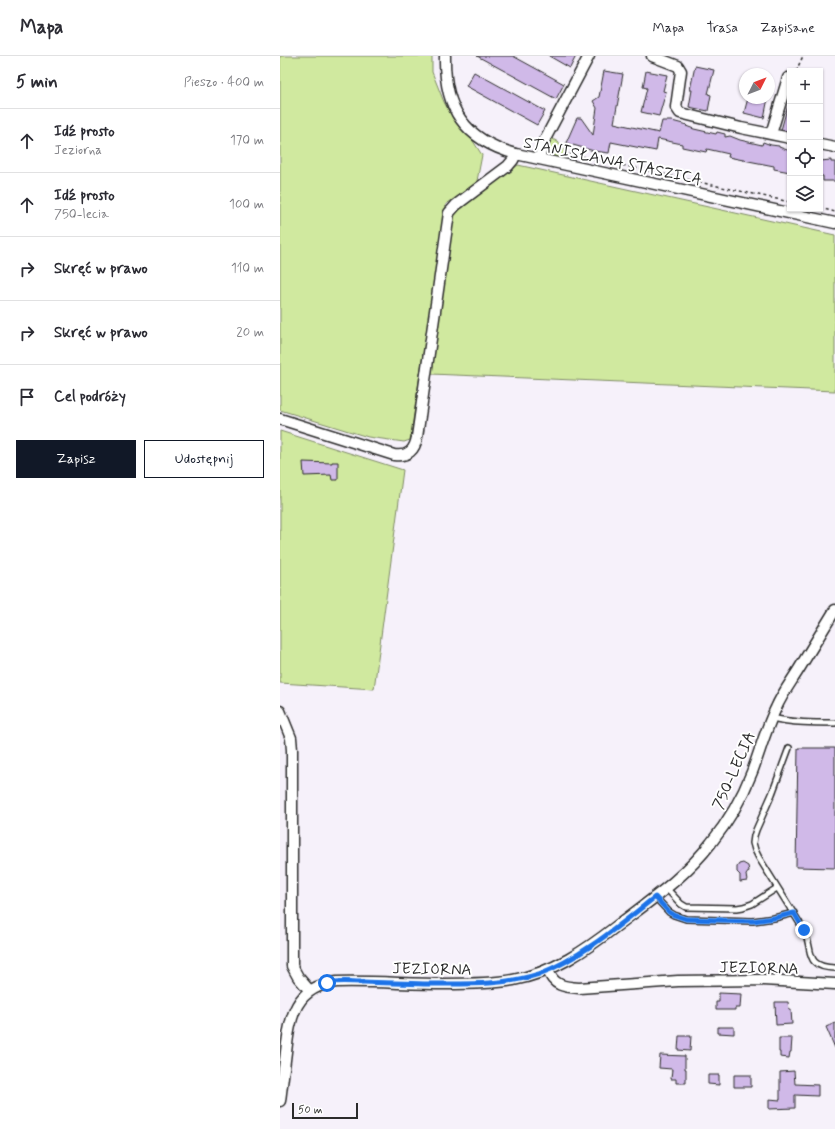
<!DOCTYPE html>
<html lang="pl">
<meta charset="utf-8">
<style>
:root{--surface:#fff;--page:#f7f7f7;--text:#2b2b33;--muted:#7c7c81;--line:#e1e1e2;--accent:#111827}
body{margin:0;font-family:Mynerve,sans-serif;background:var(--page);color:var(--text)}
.controls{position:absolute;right:12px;top:12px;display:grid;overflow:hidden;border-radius:0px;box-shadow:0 1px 3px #0004}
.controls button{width:36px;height:36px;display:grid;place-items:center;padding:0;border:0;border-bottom:1px solid var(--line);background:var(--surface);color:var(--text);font:20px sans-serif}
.compass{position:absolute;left:459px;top:12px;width:36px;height:36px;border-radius:50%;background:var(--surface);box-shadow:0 1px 3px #0004;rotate:48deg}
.scale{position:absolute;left:12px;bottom:10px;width:66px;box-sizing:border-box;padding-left:4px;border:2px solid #2b2b2b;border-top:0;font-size:11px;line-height:14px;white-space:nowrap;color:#2b2b2b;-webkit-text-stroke:3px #fff;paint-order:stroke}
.stop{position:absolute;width:12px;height:12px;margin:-9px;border:3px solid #1a73e8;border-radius:50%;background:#fff}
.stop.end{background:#1a73e8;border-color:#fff;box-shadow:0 1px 4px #0008}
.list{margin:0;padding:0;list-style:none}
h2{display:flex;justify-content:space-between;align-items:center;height:52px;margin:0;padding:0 16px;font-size:17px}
h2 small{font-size:13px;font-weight:400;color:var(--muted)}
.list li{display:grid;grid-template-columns:26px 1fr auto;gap:12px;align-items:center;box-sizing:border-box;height:64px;padding:0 16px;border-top:1px solid var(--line)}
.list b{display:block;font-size:15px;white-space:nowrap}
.list p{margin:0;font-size:13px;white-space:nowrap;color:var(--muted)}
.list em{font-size:13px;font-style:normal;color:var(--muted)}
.actions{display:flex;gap:8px;padding:12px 16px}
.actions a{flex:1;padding:9px 0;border:1px solid var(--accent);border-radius:0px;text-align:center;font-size:14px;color:var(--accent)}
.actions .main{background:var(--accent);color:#fff}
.icon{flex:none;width:22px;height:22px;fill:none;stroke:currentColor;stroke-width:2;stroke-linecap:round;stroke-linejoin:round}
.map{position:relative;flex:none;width:555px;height:1073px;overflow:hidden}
header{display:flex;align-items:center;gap:24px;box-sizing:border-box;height:56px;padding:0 20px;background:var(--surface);border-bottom:1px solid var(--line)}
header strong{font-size:19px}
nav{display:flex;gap:22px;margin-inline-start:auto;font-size:14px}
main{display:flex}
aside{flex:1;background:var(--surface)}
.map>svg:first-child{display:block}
</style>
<header>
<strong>Mapa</strong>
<nav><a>Mapa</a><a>Trasa</a><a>Zapisane</a></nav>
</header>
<main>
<aside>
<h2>5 min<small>Pieszo · 400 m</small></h2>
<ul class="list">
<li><svg class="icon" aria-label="ahead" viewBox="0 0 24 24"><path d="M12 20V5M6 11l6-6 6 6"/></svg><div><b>Idź prosto</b><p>Jeziorna</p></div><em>170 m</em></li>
<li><svg class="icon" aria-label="ahead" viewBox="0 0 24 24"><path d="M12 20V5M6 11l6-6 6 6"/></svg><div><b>Idź prosto</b><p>750-lecia</p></div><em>100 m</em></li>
<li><svg class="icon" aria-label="right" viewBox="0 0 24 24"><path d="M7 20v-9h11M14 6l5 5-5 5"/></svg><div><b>Skręć w prawo</b></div><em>110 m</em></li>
<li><svg class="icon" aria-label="right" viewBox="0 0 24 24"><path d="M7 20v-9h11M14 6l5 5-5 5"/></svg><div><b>Skręć w prawo</b></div><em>20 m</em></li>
<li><svg class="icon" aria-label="arrive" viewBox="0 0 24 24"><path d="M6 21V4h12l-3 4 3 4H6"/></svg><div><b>Cel podróży</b></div></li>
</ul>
<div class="actions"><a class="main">Zapisz</a><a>Udostępnij</a></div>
</aside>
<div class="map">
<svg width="555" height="1073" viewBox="0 0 555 1073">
<rect width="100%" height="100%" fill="#f6f1fa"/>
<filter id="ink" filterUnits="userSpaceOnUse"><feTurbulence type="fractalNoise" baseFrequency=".025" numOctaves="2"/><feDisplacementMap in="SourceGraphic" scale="8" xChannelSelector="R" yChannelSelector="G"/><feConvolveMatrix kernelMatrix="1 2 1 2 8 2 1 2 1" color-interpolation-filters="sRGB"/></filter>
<g filter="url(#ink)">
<!-- green -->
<path fill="#d0e99f" stroke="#7e8a65" d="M 0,0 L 152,0 L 152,16 L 164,46 L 174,64 L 193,85 L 202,99 L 196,130 L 166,148 L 130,384 L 124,386 L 88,381 L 0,354 Z
M 271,82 L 278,86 L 285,96 L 283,103 C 270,101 265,94 271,82 Z
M 238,109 L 555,179 L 555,335 L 151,318 L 173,159 Z
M 0,375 L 123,414 L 94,633 L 0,627 Z"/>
<!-- building -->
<path fill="#d0b9e8" stroke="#2b2b2b" d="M 197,0 L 233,0 L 284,28 L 276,43 Z
M 269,0 L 296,0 L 290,12 Z
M 415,10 L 434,14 L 428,38 L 431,39 L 428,55 L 409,51 L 412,34 L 410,34 Z
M 324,15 L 343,18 L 334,67 L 379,77 L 382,65 L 392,65 L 407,69 L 406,70 L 414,73 L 436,78 L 437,76 L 445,78 L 445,81 L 450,80 L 460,84 L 482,89 L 483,86 L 491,89 L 499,90 L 499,91 L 510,95 L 510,116 L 494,113 L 494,110 L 448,101 L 449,98 L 427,93 L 426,96 L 402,91 L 402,88 L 378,83 L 376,95 L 331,86 L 329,97 L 314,95 L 286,87 L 297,62 L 301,62 L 313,79 L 317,52 L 313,45 L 319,41 Z
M 366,15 L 387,19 L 383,35 L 386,36 L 379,60 L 361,56 L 367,32 L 363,31 Z
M 194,16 L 265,55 L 257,69 L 186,30 Z
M 468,42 L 488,42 L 484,62 L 464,57 Z
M 508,49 L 510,50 L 510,75 L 501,74 Z
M 551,104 L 551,106 L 555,106 L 555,125 L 543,125 L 543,120 L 540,120 L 540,105 Z
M 23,406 L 52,407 L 52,406 L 58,406 L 58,424 L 52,424 L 51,419 L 24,420 Z
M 518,692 L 555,692 L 555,812 L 516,811 Z
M 463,807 L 468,810 L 469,815 L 466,819 L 467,825 L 460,826 L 460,819 L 457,816 L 457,811 L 459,808 Z
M 439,937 L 461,938 L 460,952 L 455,952 L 455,954 L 436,954 L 436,946 L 439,946 Z
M 495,946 L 508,946 L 509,954 L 511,954 L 512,968 L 496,969 Z
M 555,967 L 555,992 L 546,971 Z
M 438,971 L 454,971 L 454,978 L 438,977 Z
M 399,980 L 411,980 L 410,995 L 398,994 Z
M 499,982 L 512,982 L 511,996 L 510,996 L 509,1002 L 500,1001 L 500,996 L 499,996 Z
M 380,999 L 405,1000 L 405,1013 L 406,1013 L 406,1027 L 396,1027 L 396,1023 L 391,1023 L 392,1013 L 379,1012 Z
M 514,1015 L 515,1028 L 538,1029 L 538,1040 L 515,1039 L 515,1052 L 489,1053 L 489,1043 L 500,1044 L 500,1016 Z
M 428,1019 L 439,1019 L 439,1029 L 428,1028 Z
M 454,1019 L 471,1019 L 471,1031 L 454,1031 Z"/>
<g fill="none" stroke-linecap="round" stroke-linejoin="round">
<defs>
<path id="lane" d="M 492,662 C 512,667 534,667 555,667
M 509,692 L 492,738 L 476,774 L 474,780 L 473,787 L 475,794 L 479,802 L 524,874 C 534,894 523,911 555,912
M 386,832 L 401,848 L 406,851 L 457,852 L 463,851 L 472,848 L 497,832
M 375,841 L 389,856 L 394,859 L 406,863 L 473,865 L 494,862 L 514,857"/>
<path id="street" d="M 165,0 C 164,52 184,84 236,98 L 555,167
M 372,0 L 398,10 L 401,15 L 396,51 L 400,57 L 461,72 L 510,82
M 491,78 L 508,22
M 540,88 L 555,91
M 259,103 L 264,85 L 309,0
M 0,363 L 114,399 C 128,401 135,394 137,381 L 169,157 L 176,149 L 228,110 L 233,104 L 236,98
M 0,655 L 11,682 L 12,694 L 12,910 L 18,921 L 30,935
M 268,914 C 273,930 285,931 299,932 L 398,925 L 483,924 L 555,928
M 0,1045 C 2,1028 4,1012 6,996 C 10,961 15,930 57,926 C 93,925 128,928 164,928 C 187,928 210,928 233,924 C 273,917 306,894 338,869 C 371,844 406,820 431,787 C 448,766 462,742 472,716 C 480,695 486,672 496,652 C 502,638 511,626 519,613 C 531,593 543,574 555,554"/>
</defs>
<!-- lane casing -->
<use href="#lane" stroke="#2b2b2b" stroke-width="8"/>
<!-- street casing -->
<use href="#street" stroke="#2b2b2b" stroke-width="13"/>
<!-- path -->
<path stroke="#2b2b2b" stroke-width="1.5" stroke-dasharray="3 3" stroke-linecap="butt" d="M 516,15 L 523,0
M 287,100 L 287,97 L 510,146
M 540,152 L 555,156"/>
<!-- lane -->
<use href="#lane" stroke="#fff" stroke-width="5"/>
<!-- street -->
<use href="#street" stroke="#fff" stroke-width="10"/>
</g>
</g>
<g fill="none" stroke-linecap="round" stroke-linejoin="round" filter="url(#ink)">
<!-- route -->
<path stroke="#1a73e8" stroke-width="5" d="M 47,927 C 59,924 72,926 84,926 C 104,927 124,927 144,928 C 183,928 222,930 259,918 C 300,903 341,868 375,841 L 389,856 L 394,859 L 406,863 L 473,865 L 494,862 L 514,857 L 524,874"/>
</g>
<g text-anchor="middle" stroke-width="4" stroke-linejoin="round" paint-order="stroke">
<!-- street labels -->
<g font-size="16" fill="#2b2b2b" stroke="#fff">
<text transform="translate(333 104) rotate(12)" y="6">STANISŁAWA STASZICA</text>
<text transform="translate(453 714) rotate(-66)" y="6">750-LECIA</text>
<text transform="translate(479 911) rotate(1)" y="6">JEZIORNA</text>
<text transform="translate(152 912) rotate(1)" y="6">JEZIORNA</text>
</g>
</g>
</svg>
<div class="controls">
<button>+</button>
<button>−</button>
<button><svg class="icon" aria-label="locate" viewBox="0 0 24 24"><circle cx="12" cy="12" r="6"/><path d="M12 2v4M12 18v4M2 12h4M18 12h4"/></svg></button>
<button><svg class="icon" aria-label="layers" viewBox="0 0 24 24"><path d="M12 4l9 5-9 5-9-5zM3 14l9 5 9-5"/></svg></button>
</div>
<svg class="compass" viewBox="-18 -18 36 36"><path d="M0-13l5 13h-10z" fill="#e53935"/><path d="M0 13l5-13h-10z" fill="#7c7c81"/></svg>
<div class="scale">50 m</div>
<div class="stop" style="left:47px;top:927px"></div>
<div class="stop end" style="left:524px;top:874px"></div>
</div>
</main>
